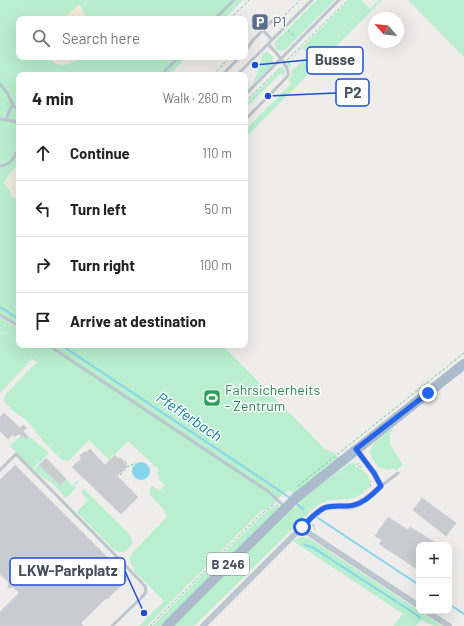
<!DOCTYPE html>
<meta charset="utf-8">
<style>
:root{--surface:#fff;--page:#f6f6f6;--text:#222;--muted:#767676;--line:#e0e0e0}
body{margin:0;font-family:Barlow,sans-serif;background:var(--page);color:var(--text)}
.controls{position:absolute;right:12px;bottom:12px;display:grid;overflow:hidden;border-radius:8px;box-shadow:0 4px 16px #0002}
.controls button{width:36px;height:36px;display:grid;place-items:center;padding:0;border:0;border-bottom:1px solid var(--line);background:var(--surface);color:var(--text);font:20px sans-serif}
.compass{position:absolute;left:368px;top:12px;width:36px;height:36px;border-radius:50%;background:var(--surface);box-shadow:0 4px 16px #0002;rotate:297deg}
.stop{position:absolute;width:12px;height:12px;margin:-9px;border:3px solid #2563eb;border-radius:50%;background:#fff}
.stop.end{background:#2563eb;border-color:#fff;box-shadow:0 1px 4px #0008}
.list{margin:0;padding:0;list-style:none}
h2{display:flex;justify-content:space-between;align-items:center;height:52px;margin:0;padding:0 16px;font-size:17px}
h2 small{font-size:13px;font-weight:400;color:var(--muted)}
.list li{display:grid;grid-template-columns:26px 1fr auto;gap:12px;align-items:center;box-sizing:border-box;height:56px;padding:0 16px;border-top:1px solid var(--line)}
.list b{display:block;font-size:15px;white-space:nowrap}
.list em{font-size:13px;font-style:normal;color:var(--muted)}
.icon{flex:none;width:22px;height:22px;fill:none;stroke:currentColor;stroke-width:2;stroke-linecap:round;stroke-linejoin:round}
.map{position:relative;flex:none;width:464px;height:626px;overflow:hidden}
.search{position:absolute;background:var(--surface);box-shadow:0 4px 16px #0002;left:16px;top:16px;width:232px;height:44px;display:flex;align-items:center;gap:10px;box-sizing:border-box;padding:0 14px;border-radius:8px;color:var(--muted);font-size:15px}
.panel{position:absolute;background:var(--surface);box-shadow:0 4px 16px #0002;left:16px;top:72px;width:232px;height:276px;border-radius:8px}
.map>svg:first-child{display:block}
</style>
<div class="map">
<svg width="464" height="626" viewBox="0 0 464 626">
<rect width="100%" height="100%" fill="#efecec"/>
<!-- green -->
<path fill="#b9eece" d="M 0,0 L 243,0 L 224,19 L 19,19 L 19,57 L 187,57 L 169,75 L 19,75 L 19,325 L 0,313 Z
M 317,0 L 335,0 L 285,50 L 281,51 L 277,50 L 275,46 L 275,42 Z
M 349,0 L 361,0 L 370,9 L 379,0 L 382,0 L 245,138 L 245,130 L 291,84 L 288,80 L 292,75 L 291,71 L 294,67 L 295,69 L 309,54 L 303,48 L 289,62 L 292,65 L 289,68 L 287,63 Z
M 408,0 L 464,0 L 464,57 Z
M 265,52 L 268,52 L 273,57 L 273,64 L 254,83 L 254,82 L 263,54 Z
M 283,66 L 285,72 L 284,76 L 281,73 L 245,109 L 245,104 Z
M 0,317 L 19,329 L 18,331 L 19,332 L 19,345 L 222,345 L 325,449 L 334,453 L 339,458 L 292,496 L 290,495 L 293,492 L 291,491 L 284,492 C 278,500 272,507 263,511 L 262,510 L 147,626 L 139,626 L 164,601 L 134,571 L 135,570 C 130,563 128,559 133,552 L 166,518 C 168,504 142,498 152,486 L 153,486 L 159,491 L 165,485 L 159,479 L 159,475 L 157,473 L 159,470 L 128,441 L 109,460 L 89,440 L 69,460 L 66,461 L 62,460 L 42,440 L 35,430 L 26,420 L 12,410 L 4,401 L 5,395 L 37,362 L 32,359 L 0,393 L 0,334 L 10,332 L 0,333 Z
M 391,429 L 393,431 L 390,433 L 390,444 L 403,465 L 395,471 L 394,468 C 384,474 373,464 371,454 L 369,454 C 371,442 383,436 391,429 Z
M 24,432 L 49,453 L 33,469 L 10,446 Z
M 350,463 L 356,463 L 355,466 C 362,469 369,474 370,482 C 370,485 368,488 366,490 C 356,502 341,498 327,501 C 323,502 319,504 316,506 L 194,626 L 172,626 L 291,507 L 293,509 L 301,502 L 300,500 Z
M 39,465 L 60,485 L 66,479 L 72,486 L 77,481 L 78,482 L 74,486 L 76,488 L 66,498 L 51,482 L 44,478 L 34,470 Z
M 84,489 L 129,534 L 132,539 L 132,544 C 127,551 124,554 115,551 L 77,512 L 88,500 L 81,492 Z
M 278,503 L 279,507 L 277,512 L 163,626 L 152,626 L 262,515 L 271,509 Z
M 301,537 L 304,537 L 312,540 L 442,626 L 434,626 L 421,620 L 416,626 L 393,626 L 403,614 L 293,541 L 296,539 Z"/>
<!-- sand -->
<path fill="#f1ebdc" d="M 79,4 L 83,10 L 85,15 L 87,19 L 62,19 Z
M 48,57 L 81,57 L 74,62 L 73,61 C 63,68 54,65 48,57 Z
M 19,163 L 19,201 L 12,197 L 9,190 L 4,183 L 5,180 Z"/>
<!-- water -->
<path fill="#85d5ec" d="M132 471a9 9 0 1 1 18 0a9 9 0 1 1-18 0Z"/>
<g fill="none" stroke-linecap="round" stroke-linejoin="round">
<!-- stream -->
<path stroke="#85d5ec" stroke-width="2" d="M 0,307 L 19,319
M 61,345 L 283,493 L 291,499
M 296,503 L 303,509
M 318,518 L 419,585
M 305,545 L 312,547 L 417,615 L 420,618
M 449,604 L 464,614"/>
</g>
<!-- building -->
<path fill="#c9cbd1" stroke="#d0d2d8" d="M 4,413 L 20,428 L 23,425 L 27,428 L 23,431 L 28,437 L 27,439 L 19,434 L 14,437 L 13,435 L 16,432 L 16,431 L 8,439 L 0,431 L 0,417 Z
M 90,449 L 105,465 L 115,455 L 119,459 L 120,458 L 124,461 L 123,462 L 127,466 L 117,476 L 138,497 L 121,514 L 72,467 L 81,459 L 80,455 L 81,455 L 84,452 L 87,452 Z
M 46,458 L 66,479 L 60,485 L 39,465 Z
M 15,465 L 127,577 L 126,577 L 128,579 L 107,599 L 106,598 L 81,623 L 83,626 L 0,626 L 0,612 L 19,593 L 13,587 L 8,588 L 9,582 L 0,574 L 0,480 Z
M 422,498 L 456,523 L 446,536 L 413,510 Z
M 388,517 L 408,530 L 410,527 L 434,542 L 432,545 L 419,545 L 419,565 L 417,569 L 379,544 L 382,540 L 375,536 Z"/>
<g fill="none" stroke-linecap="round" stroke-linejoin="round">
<!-- path -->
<path stroke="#71cca0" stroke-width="1" stroke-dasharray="3 2" stroke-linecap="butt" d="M 230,19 L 249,0
M 278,22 L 300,0
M 288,30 L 295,37
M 287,60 L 348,0
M 213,75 L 230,57
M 245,102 L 281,67
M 125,461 L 127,466
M 359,463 L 357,465 L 363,468
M 120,475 L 127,467 L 136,463
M 298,486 L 464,353
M 370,487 L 371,481
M 313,524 L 315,530
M 150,626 L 261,514 L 270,508 L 275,504"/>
<!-- lane -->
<path stroke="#bcc6cf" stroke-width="3" d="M 215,19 L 234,0
M 263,30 L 272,40
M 245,51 L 254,39 L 274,19
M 161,75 L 179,57
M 222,75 L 240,57
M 237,75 L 312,0
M 0,84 L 8,94 L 13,106 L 19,109
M 245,95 L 339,0
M 0,119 L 19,122
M 6,120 L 10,109 L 13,106
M 245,120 L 286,78 C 288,75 289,75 288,72 C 287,63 274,51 268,44
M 0,166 C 9,166 13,159 17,152
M 0,315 L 19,326
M 48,345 L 269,492 L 285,507
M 0,470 L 16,454 L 121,561 L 145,586 L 146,591 L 144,595 L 112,626
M 381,486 L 398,473"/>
<!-- street -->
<path stroke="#bcc6cf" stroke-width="6" d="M 302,527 L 307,532 L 419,606
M 426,611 L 449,626
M 203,626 L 302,527 C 309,520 316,512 324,508 C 333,504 343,508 353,506 C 364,503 373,493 381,486 L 374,473 L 356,449"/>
<!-- primary -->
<path stroke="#abbbcc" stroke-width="10" d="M 167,626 L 240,553 L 297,497 L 464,364"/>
</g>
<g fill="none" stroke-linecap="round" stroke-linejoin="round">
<!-- route -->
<path stroke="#2563eb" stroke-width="5" d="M 302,527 C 309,520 316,512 324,508 C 331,505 339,506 346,506 C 361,506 371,496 381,486 L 374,473 L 356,449 L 428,393"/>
</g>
<!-- icons -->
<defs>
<symbol id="parking-square" viewBox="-11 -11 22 22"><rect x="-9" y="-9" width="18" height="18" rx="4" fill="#5c6f8a" stroke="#fff"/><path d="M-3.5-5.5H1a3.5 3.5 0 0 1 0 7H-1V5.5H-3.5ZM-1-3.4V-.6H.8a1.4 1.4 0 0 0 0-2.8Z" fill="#fff"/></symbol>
<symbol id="stadium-square" viewBox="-11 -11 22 22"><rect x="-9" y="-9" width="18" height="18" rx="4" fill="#2e9e5b" stroke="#fff"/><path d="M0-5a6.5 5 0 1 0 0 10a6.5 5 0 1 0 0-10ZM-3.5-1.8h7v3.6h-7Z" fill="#fff"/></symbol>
</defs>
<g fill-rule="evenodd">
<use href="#parking-square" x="250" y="12" width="20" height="20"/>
<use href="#stadium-square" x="202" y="388" width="20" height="20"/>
</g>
<g text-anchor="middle" stroke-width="3" stroke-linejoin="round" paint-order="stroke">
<!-- shield labels -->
<rect fill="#fff" stroke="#7c848b" stroke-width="1" x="207" y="553" width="42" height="22" rx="3"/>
<g font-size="13" font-weight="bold" fill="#444f59">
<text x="228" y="569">B 246</text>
</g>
<!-- service labels -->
<g font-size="14" fill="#4e5e75" stroke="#fff" text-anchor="start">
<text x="273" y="27">P1</text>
</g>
<!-- leisure labels -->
<g font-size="14" fill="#27864d" stroke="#fff" text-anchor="start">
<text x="225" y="395">Fahrsicherheits<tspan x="225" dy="16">- Zentrum</tspan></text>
</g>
<!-- water labels -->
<g font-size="15" font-style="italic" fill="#0b7d9f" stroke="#fff">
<text transform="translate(189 417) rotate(34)" y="5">Pfefferbach</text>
</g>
</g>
<!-- callouts -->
<path fill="none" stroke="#1d4ed8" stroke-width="1.5" d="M255 65L307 60M268 96L336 93M144 613L125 571"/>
<g fill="#1d4ed8" stroke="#fff" stroke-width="1.5">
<circle cx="255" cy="65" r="4"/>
<circle cx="268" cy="96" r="4"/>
<circle cx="144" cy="613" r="4"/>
</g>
<g fill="#fff" stroke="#1d4ed8" stroke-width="1.5">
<rect x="307" y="47" width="56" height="27" rx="4"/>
<rect x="336" y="79" width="33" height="27" rx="4"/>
<rect x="10" y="558" width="115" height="27" rx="4"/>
</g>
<g font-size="15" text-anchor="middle" font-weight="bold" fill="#444f59">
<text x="335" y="65">Busse</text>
<text x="353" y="98">P2</text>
<text x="68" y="576">LKW-Parkplatz</text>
</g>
</svg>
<div class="controls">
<button>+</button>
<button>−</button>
</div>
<svg class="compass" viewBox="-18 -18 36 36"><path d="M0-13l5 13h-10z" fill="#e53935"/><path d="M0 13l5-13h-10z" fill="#767676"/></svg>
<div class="stop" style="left:302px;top:527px"></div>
<div class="stop end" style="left:428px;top:393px"></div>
<div class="search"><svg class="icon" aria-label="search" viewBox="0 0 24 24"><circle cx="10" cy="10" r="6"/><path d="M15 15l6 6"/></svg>Search here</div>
<section class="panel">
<h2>4 min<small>Walk · 260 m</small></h2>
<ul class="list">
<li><svg class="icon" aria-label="ahead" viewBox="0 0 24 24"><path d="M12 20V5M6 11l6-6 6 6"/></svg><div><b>Continue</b></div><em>110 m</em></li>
<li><svg class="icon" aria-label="left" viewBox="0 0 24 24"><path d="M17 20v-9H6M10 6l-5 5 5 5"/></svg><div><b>Turn left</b></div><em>50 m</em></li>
<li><svg class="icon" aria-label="right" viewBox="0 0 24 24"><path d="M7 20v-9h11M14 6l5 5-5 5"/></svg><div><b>Turn right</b></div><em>100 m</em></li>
<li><svg class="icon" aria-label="arrive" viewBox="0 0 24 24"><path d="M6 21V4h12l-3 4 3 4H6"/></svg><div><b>Arrive at destination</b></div></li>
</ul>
</section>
</div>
